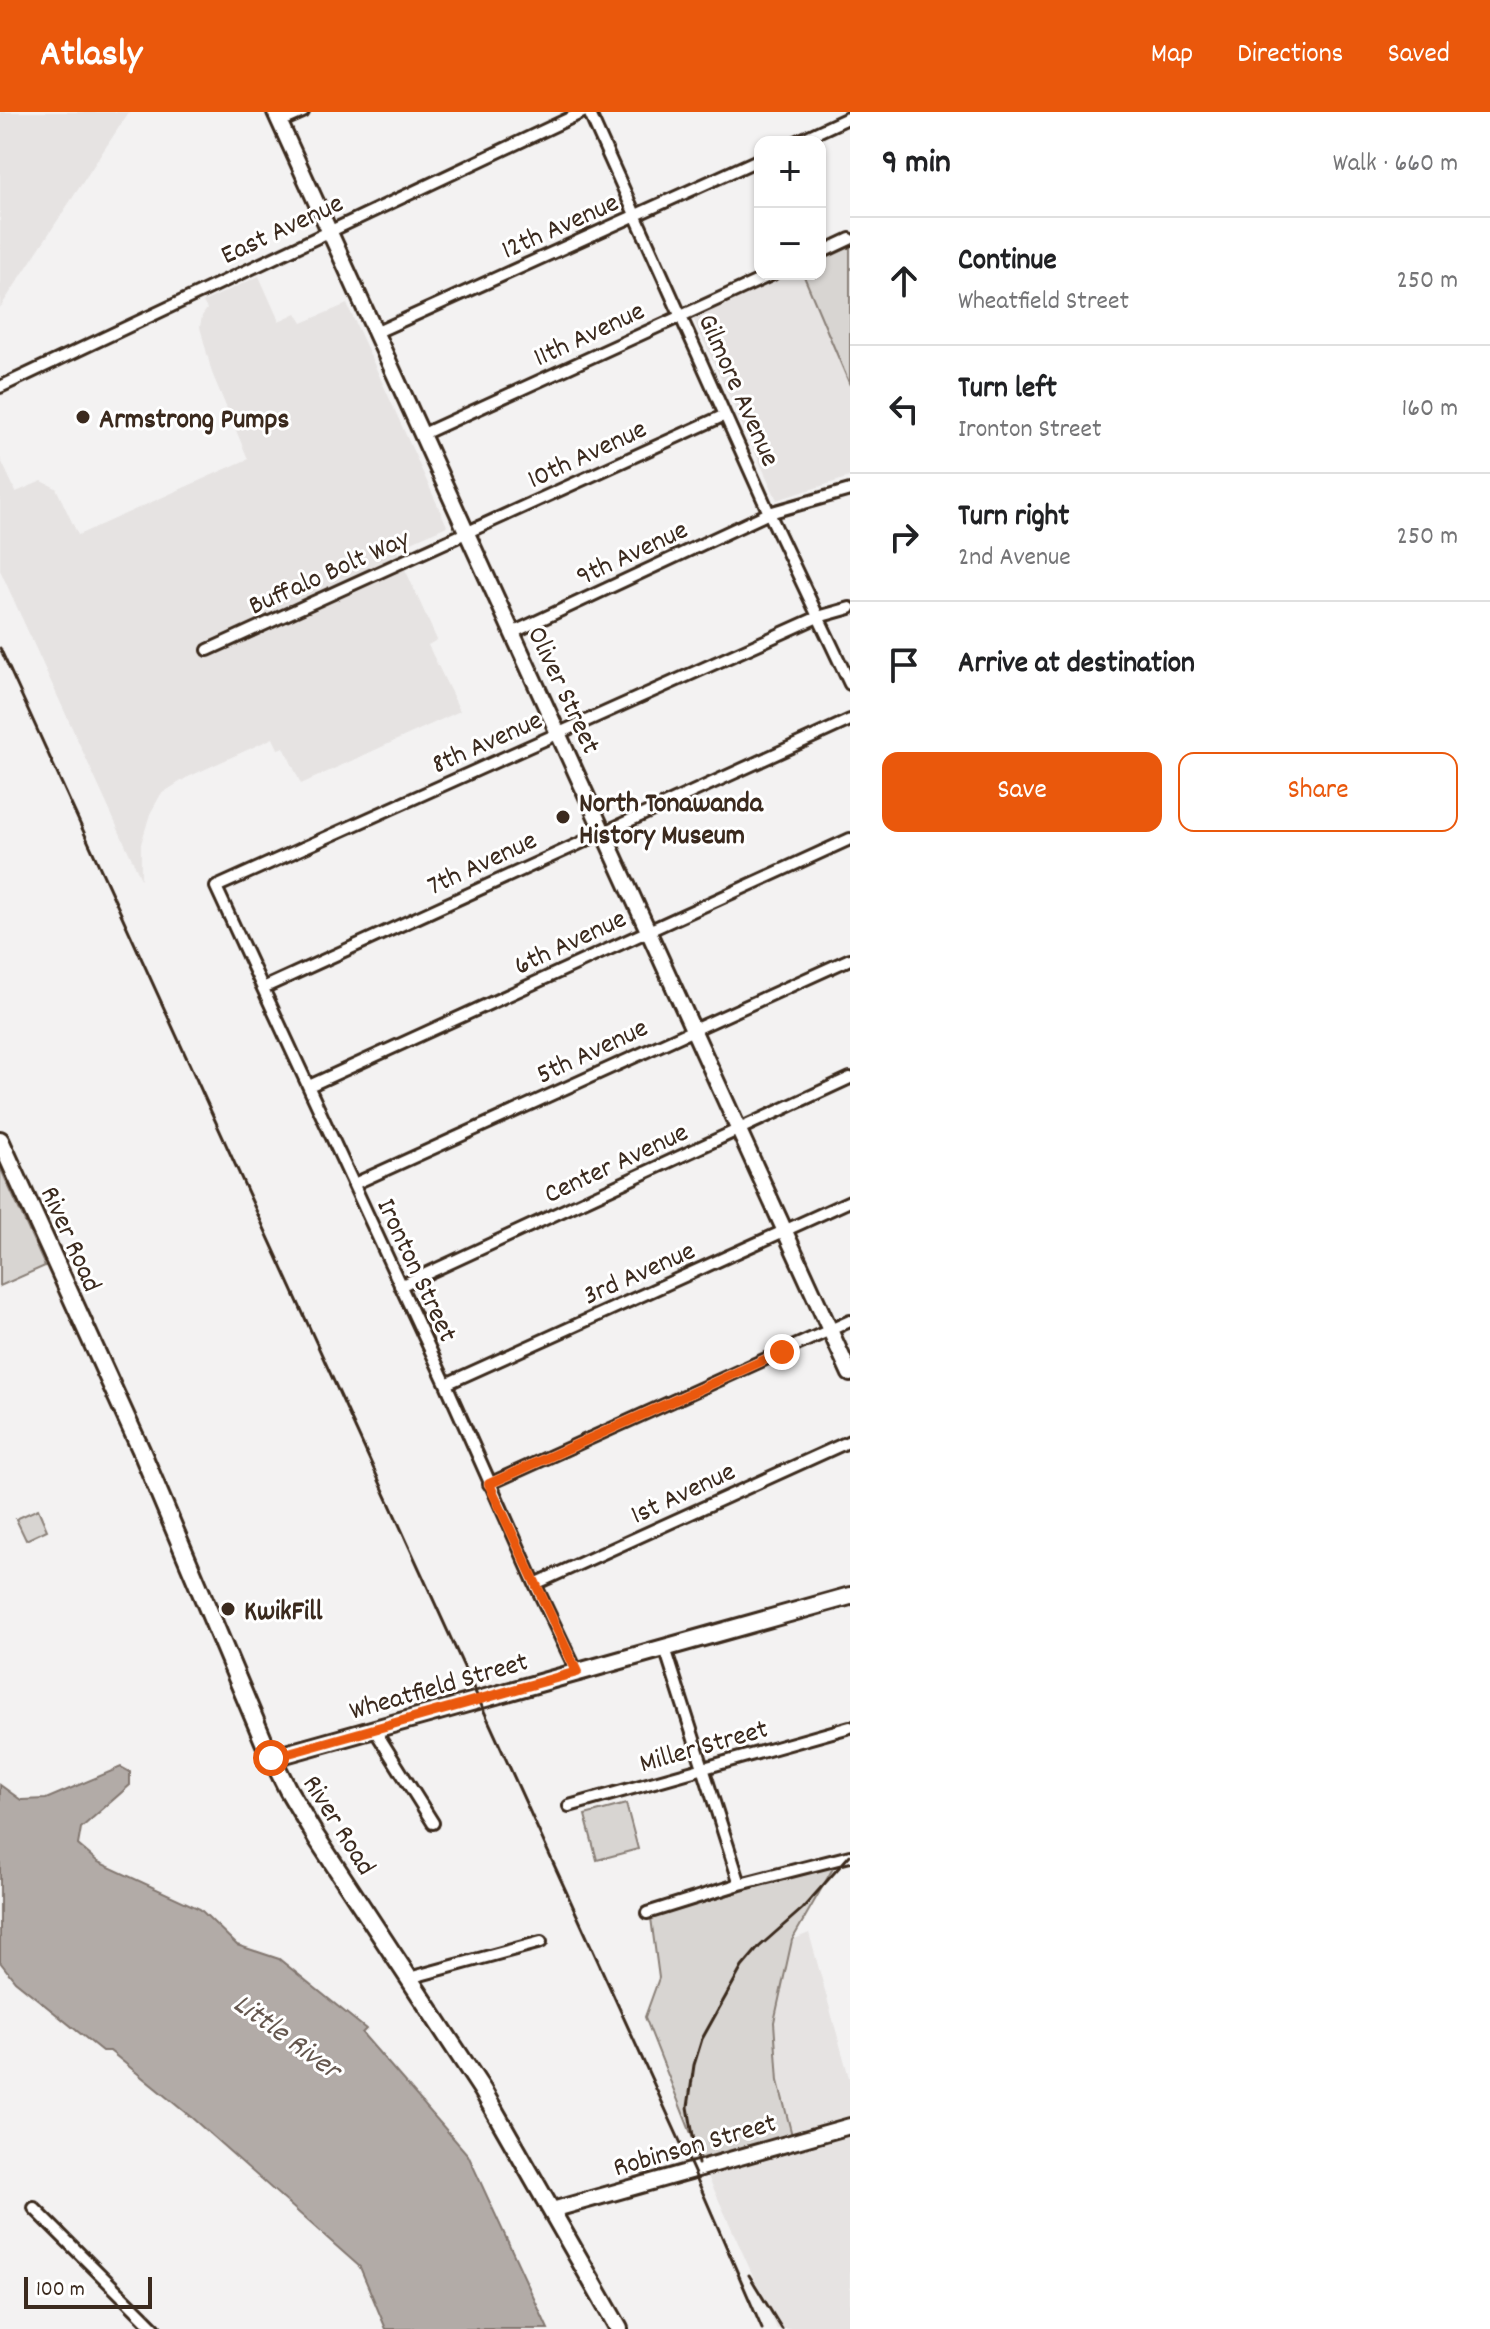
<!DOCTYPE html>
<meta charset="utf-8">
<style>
:root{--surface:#fff;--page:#f6f6f6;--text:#202124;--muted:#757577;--line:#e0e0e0;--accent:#ea580c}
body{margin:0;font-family:Dekko,sans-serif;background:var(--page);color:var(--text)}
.controls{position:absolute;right:24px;top:24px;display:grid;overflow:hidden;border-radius:16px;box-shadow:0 2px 6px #0004}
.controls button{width:72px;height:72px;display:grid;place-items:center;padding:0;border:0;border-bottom:2px solid var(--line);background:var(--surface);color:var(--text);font:40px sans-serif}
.scale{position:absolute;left:24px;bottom:20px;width:128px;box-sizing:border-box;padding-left:8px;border:4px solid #3b2a1e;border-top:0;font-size:22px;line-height:28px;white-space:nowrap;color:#3b2a1e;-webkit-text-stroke:6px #fff;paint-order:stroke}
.stop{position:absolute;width:24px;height:24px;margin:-18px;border:6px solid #ea580c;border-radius:50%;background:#fff}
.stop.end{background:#ea580c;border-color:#fff;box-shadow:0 2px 8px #0008}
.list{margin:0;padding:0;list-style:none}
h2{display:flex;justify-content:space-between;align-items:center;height:104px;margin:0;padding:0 32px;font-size:34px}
h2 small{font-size:26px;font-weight:400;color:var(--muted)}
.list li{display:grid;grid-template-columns:52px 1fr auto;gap:24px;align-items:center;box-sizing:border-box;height:128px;padding:0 32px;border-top:2px solid var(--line)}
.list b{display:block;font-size:30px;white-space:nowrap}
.list p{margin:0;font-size:26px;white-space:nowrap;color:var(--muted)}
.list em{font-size:26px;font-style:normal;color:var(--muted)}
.actions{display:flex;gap:16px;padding:24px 32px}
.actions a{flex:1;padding:18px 0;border:2px solid var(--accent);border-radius:16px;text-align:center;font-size:28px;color:var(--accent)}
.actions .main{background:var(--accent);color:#fff}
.icon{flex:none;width:44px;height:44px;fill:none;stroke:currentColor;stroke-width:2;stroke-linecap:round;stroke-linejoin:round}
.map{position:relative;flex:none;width:850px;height:2217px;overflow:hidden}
header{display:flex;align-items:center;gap:48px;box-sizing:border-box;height:112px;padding:0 40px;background:var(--accent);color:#fff}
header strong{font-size:38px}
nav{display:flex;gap:44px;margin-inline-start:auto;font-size:28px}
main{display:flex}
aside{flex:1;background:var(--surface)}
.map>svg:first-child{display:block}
</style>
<header>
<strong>Atlasly</strong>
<nav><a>Map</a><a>Directions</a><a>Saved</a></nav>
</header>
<main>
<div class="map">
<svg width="850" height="2217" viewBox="0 0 850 2217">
<rect width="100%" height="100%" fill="#f3f2f2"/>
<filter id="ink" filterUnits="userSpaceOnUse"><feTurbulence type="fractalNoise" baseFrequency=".0125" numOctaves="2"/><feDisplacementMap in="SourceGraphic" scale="16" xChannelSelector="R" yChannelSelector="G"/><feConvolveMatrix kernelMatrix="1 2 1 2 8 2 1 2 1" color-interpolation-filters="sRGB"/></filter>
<g filter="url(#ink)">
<!-- built -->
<path fill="#e6e3e2" d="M 0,0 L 129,0 L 0,196 Z
M 791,162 L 803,162 L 850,273 L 850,365 L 777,388 L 693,206 Z
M 259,164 L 279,209 L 296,201 L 302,211 L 347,192 L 447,414 L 396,437 L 437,528 L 428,533 L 460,599 L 301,672 L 284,635 L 278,637 L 273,626 L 186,666 L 161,682 L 150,702 L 141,732 L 141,767 L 0,458 L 0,346 L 16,380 L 42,369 L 56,376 L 78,423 L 248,347 L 212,261 L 200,215 L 202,204 L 207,197 L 203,190 Z
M 809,1821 L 850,1969 L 850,2217 L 777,2217 L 707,2062 L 795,2035 L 778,1969 L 774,1910 L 792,1828 Z"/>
<!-- green -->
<path fill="#d8d5d2" stroke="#8a8078" stroke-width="2" d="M 850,135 L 850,273 L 803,162 L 820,162 L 820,149 Z
M 0,1055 L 45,1154 L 0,1174 Z
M 38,1397 L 47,1418 L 26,1428 L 16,1407 Z
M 626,1692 L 638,1737 L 597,1748 L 585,1703 Z
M 836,1751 L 792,1828 L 774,1910 L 778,1969 L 795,2035 L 707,2062 L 645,1905 L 659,1866 L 651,1806 Z"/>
<!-- water -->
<path fill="#b2aba7" stroke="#827770" stroke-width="2" d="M 121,1655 L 130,1660 L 130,1673 L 81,1716 L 78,1733 L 98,1750 L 200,1797 L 237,1833 L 279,1847 L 366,1917 L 362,1921 L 468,2043 L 548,2217 L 386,2217 L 360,2155 L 192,2006 L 110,1939 L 102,1939 L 15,1869 L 0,1850 L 0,1673 L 21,1688 L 46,1687 Z"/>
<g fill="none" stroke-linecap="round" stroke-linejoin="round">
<defs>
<path id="street" d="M 589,0 L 769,401 L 850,572
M 280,10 L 303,0
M 796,30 L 850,5
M 820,141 L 850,127
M 377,220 L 760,47
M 0,275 L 583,0
M 423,322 L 773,162
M 512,521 L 769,401 L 850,378
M 208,538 L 725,303
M 263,876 L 850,608
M 309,974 L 850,727
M 354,1072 L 850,847
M 400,1174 L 850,966
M 446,1272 L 850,1089
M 489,1372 L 850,1209
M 535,1472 L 850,1329
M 665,1536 L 740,1772
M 577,1560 L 535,1472 L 446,1272 L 216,775 L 818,505 L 850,496
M 374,1617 L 433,1711
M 569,1694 L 850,1615
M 647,1801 L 740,1772 L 850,1744
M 409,1866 L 541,1830
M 34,2096 L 155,2217"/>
<path id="secondary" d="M 275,0 L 850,1262
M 552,2098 L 850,2014"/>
<path id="primary" d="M 0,1028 L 141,1338 L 264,1630 L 288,1678 L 316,1725 L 483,1979 L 619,2217
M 271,1646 L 850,1484"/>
</defs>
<!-- street casing -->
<use href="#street" stroke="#3b2a1e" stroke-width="16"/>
<!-- secondary casing -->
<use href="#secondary" stroke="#3b2a1e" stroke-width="20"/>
<!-- primary casing -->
<use href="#primary" stroke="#3b2a1e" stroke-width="22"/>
<!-- street -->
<use href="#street" stroke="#fff" stroke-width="10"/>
<!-- secondary -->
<use href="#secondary" stroke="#fff" stroke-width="14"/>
<!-- primary -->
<use href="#primary" stroke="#fff" stroke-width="16"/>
<!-- rail -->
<path stroke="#3b2a1e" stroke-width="3" d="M 0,536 L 693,2058 L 762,2217
M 698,2052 L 688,1995 L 694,1953 L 702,1927 L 742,1855 L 759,1835 L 802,1797 L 850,1743
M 749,2163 L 782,2217"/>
</g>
</g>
<g fill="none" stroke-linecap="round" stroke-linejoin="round" filter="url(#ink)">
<!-- route -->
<path stroke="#ea580c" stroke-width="10" d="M 271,1646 L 577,1560 L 489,1372 L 782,1240"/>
</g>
<!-- markers -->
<g fill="#3b2a1e" stroke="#fff" stroke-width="3">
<circle cx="83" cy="305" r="8"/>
<circle cx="563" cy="705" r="8"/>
<circle cx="228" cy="1497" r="8"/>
</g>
<g text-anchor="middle" stroke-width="6" stroke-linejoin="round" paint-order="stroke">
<!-- street labels -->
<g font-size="28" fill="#3b2a1e" stroke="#fff">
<text transform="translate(559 112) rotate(-24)" y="10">12th Avenue</text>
<text transform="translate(281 115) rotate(-25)" y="10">East Avenue</text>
<text transform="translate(588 220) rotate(-25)" y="10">11th Avenue</text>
<text transform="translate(741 277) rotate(66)" y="10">Gilmore Avenue</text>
<text transform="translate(586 340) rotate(-25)" y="10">10th Avenue</text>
<text transform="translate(631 439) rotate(-25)" y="10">9th Avenue</text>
<text transform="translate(328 458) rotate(-24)" y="10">Buffalo Bolt Way</text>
<text transform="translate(566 577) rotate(65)" y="10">Oliver Street</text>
<text transform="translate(486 628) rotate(-24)" y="10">8th Avenue</text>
<text transform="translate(481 749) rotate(-25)" y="10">7th Avenue</text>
<text transform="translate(569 828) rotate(-25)" y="10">6th Avenue</text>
<text transform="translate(591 937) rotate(-25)" y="10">5th Avenue</text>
<text transform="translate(615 1049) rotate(-25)" y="10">Center Avenue</text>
<text transform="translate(73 1126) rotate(66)" y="10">River Road</text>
<text transform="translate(419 1157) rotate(65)" y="10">Ironton Street</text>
<text transform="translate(638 1159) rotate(-24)" y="10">3rd Avenue</text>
<text transform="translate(682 1379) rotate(-25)" y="10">1st Avenue</text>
<text transform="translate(438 1572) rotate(-16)" y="10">Wheatfield Street</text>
<text transform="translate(703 1632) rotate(-16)" y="10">Miller Street</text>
<text transform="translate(341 1712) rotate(58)" y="10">River Road</text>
<text transform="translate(694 2031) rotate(-16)" y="10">Robinson Street</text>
</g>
<!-- poi labels -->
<g font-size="28" font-weight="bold" fill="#3b2a1e" stroke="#fff" text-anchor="start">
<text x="99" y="315">Armstrong Pumps</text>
<text x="579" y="699">North Tonawanda<tspan x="579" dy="32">History Museum</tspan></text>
<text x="244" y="1507">KwikFill</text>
</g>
<!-- water labels -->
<g font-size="30" font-style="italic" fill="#65574e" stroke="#fff">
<text transform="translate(288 1923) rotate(36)" y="10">Little River</text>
</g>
</g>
</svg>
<div class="controls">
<button>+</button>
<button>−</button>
</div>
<div class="scale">100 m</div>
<div class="stop" style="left:271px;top:1646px"></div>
<div class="stop end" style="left:782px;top:1240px"></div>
</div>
<aside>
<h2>9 min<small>Walk · 660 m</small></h2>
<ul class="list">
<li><svg class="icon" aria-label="ahead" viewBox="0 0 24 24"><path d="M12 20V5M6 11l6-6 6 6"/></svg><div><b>Continue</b><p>Wheatfield Street</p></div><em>250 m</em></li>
<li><svg class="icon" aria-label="left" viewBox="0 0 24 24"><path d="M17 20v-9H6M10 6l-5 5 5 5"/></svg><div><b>Turn left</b><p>Ironton Street</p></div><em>160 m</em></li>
<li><svg class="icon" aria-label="right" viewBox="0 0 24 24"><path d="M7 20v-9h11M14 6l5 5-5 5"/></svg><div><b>Turn right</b><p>2nd Avenue</p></div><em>250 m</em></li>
<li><svg class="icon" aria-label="arrive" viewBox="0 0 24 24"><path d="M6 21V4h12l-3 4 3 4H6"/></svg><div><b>Arrive at destination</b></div></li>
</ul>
<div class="actions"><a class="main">Save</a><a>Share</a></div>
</aside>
</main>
